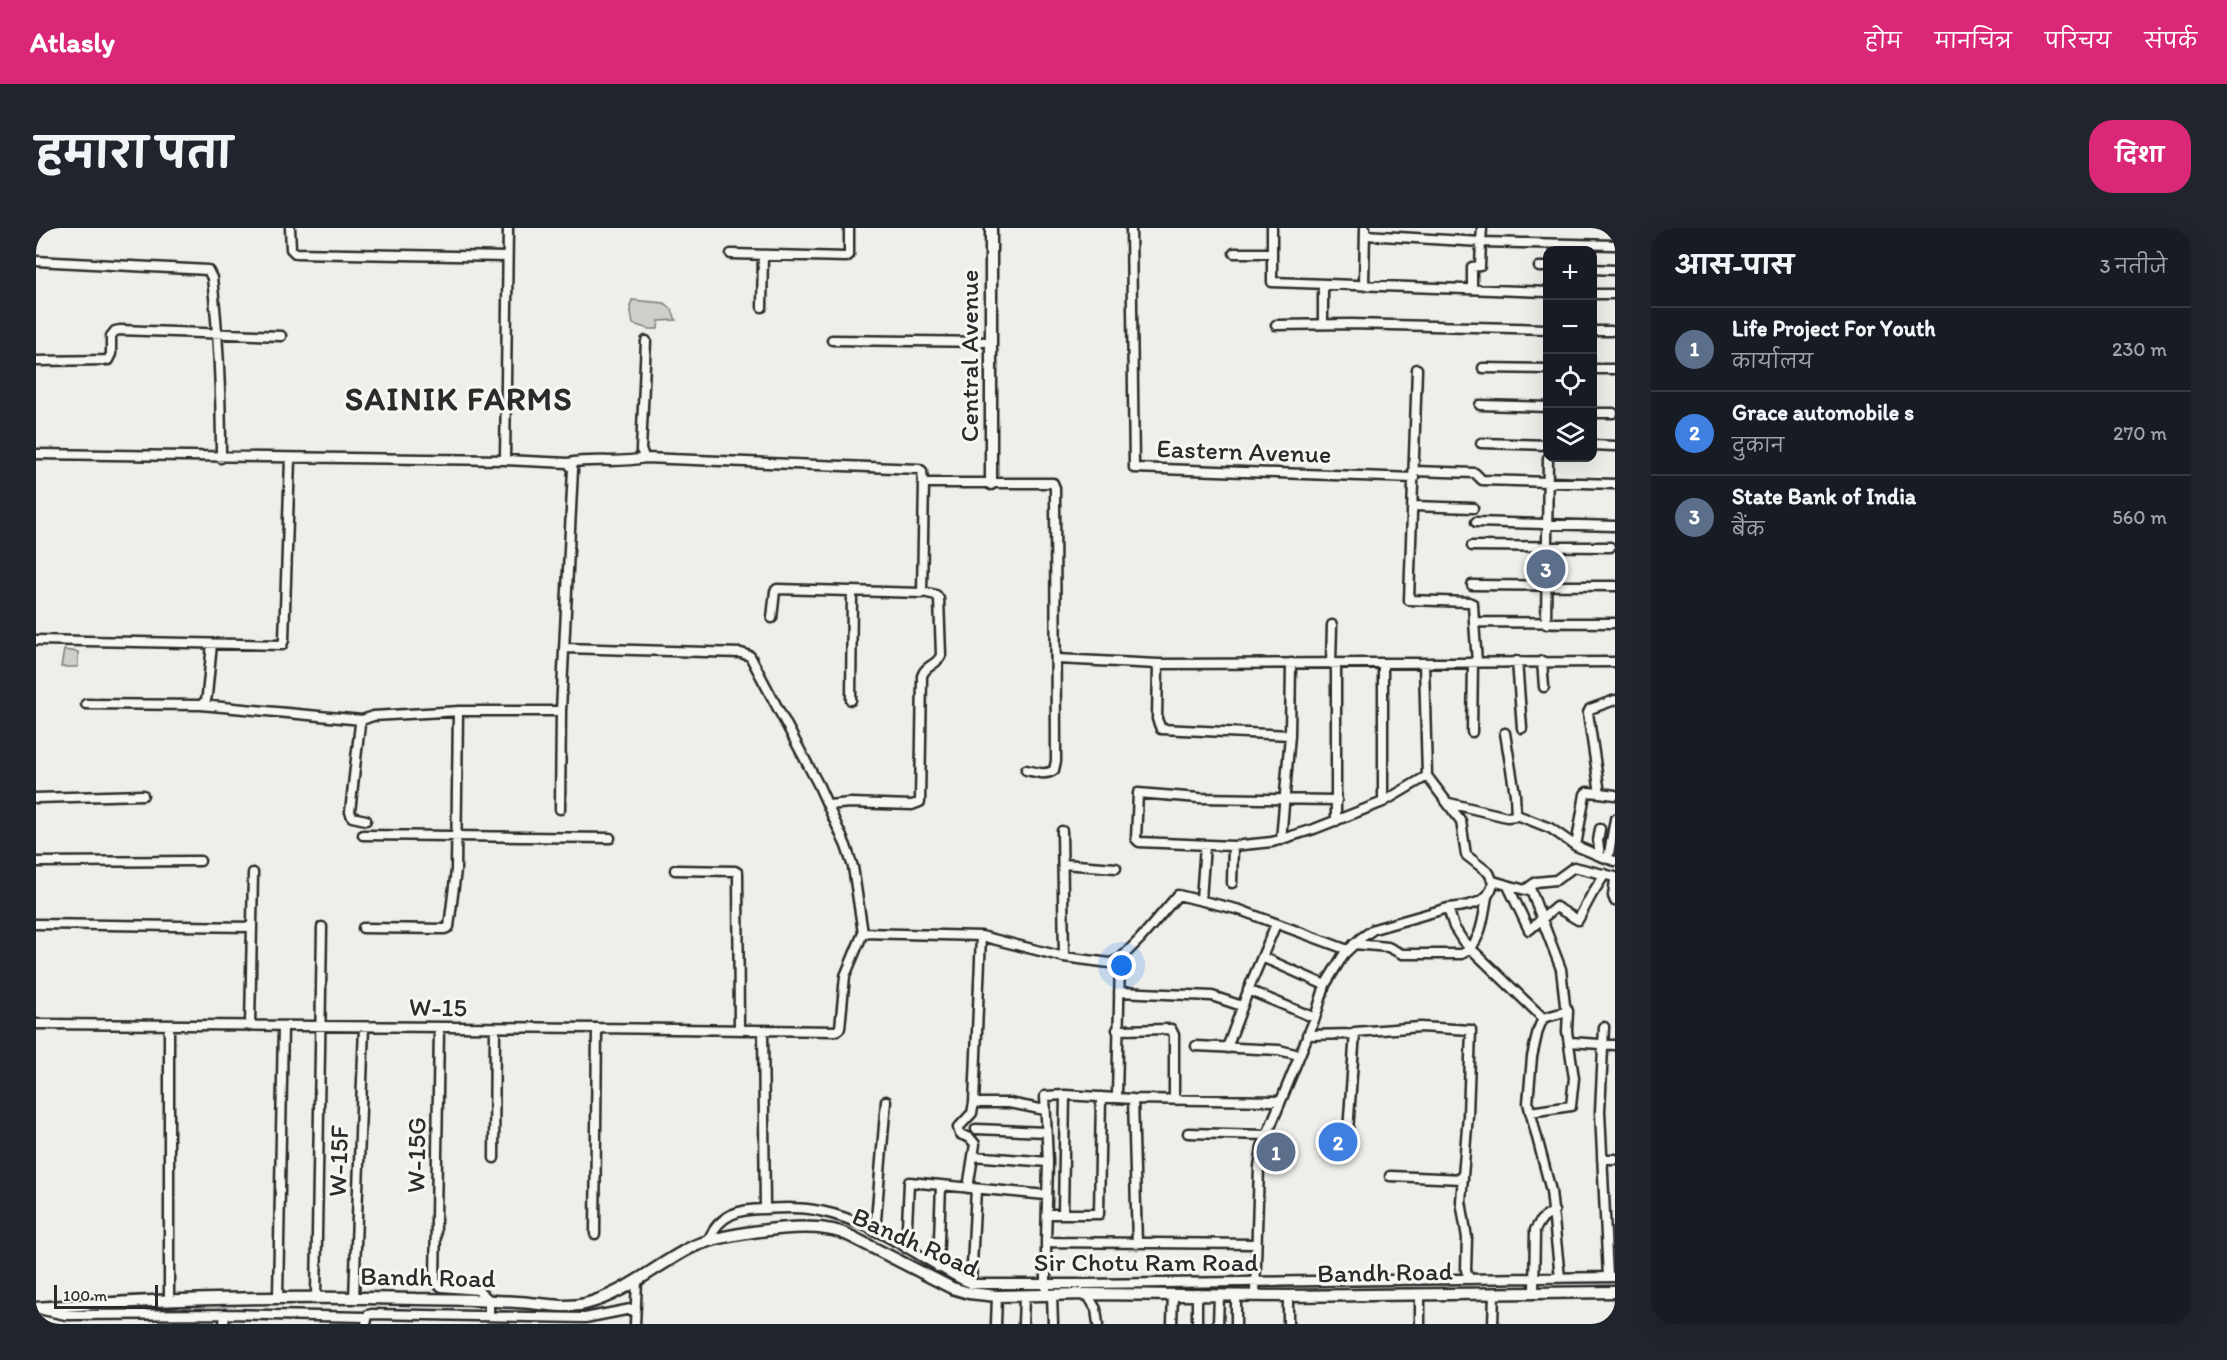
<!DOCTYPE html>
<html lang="hi">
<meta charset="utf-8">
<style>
:root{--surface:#171b24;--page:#20242c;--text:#f1f3f6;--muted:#9ea1a6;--line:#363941;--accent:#db2777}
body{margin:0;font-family:Itim,"Playpen Sans Deva",sans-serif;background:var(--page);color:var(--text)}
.controls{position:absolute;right:18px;top:18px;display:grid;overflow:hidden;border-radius:12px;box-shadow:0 6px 24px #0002}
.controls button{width:54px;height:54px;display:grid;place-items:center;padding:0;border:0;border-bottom:2px solid var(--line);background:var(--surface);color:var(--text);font:30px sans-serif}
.scale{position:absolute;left:18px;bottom:15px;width:104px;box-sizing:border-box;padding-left:6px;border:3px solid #2b2b2b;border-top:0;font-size:16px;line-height:21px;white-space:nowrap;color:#2b2b2b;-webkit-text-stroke:4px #f6f6f2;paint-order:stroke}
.you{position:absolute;left:1086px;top:738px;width:21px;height:21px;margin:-15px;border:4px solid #fff;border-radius:50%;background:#1a73e8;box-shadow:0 0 0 9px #1a73e833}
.badge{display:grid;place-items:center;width:39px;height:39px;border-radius:50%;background:var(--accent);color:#fff;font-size:20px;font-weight:700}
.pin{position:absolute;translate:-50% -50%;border:3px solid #fff;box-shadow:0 2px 6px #0006}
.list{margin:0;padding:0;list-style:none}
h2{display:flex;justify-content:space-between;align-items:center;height:78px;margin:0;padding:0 24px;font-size:26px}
h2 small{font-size:20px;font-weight:400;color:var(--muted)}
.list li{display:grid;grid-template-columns:39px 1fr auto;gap:18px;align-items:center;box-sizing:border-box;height:84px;padding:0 24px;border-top:2px solid var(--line)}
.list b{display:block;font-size:22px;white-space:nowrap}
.list p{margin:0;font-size:20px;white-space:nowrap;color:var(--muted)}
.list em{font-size:20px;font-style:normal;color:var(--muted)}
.icon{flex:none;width:33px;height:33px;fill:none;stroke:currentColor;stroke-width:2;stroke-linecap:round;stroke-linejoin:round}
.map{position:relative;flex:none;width:1579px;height:1096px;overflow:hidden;border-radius:24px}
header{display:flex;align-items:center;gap:36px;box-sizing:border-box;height:84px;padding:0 30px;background:var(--accent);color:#fff}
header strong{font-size:28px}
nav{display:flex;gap:33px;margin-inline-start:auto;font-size:21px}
.intro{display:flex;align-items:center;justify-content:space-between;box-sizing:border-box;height:144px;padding:0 36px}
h1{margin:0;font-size:42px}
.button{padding:15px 27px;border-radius:24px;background:var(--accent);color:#fff;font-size:21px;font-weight:700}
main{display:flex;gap:36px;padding:0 36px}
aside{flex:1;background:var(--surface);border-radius:24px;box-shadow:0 6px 24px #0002}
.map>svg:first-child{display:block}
</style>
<header>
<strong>Atlasly</strong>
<nav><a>होम</a><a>मानचित्र</a><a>परिचय</a><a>संपर्क</a></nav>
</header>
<div class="intro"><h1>हमारा पता</h1><a class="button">दिशा</a></div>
<main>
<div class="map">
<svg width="1579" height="1096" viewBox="0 0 1579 1096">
<rect width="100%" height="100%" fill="#eeeeea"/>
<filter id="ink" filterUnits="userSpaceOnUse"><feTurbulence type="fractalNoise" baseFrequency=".0167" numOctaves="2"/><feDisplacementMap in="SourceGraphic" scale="12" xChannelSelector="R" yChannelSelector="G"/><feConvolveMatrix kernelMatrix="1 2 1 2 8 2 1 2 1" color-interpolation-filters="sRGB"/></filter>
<g filter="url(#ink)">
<!-- green -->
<path fill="#cececa" stroke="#7c7c7a" stroke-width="1.5" d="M 596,72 L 628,75 L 636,82 L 640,92 L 623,93 L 622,101 L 613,101 L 597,96 L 594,78 Z
M 28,422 L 42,424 L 42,439 L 25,439 Z"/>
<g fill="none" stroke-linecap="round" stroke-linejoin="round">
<defs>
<path id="minor" d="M 254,0 L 255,21 L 259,25 L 471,29
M 1095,0 L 1098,240 L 1378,250
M 1236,0 L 1236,54 L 1512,64
M 1446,0 L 1445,14 L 1579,17
M 1329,7 L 1445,14 L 1444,38 L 1436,39 L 1436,60
M 1198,25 L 1236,25
M 695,26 L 810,29 L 813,27 L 813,0
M 0,33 L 172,42 L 176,50 C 183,110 185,169 185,230
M 1503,39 L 1512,39
M 1556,41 L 1579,42
M 1287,57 L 1287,96
M 1328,58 L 1329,0
M 1556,66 L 1579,66
M 726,79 L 727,27
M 1240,97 L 1315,96 L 1512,101
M 1556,103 L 1575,103
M 796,112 L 955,114
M 610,113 L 605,222 L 609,230 L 883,241 L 886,243 L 887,254 L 890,255 L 1017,255 L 1019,260 L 1020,533 L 1018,542 C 1009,548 1000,544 990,542
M 0,133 L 72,132 L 75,126 L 75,108 L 79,103 L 84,102 L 245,108
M 1447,140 L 1512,141
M 1381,141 L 1373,372 L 1433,374 L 1437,376 L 1438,394
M 1556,141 L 1579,141
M 1444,177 L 1512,179
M 1556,185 L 1577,185
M 1445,215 L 1512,217
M 1556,217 L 1579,218
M 0,226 L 469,232 L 532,235 L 537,241 L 525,483 L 524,581
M 469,232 L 472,0
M 532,235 C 558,230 583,236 609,230
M 1378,243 L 1439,245 L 1446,252 L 1579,256
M 1377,278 L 1437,280
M 1440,294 L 1579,298
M 1436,318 L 1574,319
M 1436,357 L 1579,358
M 736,390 L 739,363 L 741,361 L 886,365 L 888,254
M 1510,396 L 1512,230
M 0,412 L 246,417 L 248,412 L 254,231
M 528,420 L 705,425 L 714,428 L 782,556 L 810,618 L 817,639 L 827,705
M 1021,431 L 1122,436 L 1579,434
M 1481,433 L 1486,500
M 1506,433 L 1508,459
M 1441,434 L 1438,394 L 1579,395
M 1388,435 L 1391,548 L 1425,593 L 1430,627 L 1453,645 L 1457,654 C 1454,677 1430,678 1412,680
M 1122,436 L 1121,491 L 1125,501 L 1254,507
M 1295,436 L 1296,397
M 1347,436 L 1347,574
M 815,472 L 816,364
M 1579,472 L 1554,481 L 1552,485 L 1564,565 L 1579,567
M 50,476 L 165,477 L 170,472 L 171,467 L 176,416
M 165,477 L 326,492
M 1436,504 L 1437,434
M 0,570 L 107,567
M 1301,572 L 1163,570 L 1102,565 L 1100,611 L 1103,614 L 1197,618 L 1236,614 L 1278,601 L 1347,574 L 1391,548
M 1413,575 L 1471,589 L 1480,588 L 1479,566 L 1469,505
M 792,577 L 814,575 L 876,577 L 884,574 L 886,448 C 889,437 902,437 905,427 L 903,371 L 900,367 L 887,364
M 1481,587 L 1514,600 L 1540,618 L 1564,628
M 330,592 L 316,589 L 314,584 L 324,496 L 326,492 L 337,488 L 424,483 L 525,483
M 1300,593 L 1300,436
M 1564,601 L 1562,613 L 1564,628 L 1579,633
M 1026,603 L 1028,729
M 327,607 L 574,610
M 1245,612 L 1254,507 L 1255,435
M 1540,618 L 1549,566 L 1551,564 L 1564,565
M 1572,631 L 1579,591
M 0,634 L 164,633
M 1027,636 L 1080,640
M 639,642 L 699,643 L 702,645 L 703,801
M 1579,652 L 1577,668 L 1579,673
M 1457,653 L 1489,662 L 1500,654 L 1520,652 L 1538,639 L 1579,649
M 1196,655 L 1197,618
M 1472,658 L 1493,702 L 1520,679 L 1542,692 L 1556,666 L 1569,646
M 1494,660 L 1525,741 L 1529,777 L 1532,783 L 1531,803 L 1538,850 L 1535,878 L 1494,884
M 1165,671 L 1169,617
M 0,696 L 215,699
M 327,700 L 409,701 L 413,699 L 420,642 L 422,483
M 1318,716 L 1352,719 L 1366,726 L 1426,726 C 1446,716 1447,689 1451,669
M 1226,729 L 1289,757
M 1212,762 L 1279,790
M 1083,764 L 1176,768 L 1206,778
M 1507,790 L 1502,802 L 1496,829 L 1492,875 L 1515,963 L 1524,1050
M 1507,790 L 1532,783
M 0,796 L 561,800 L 800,803 L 804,800 L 809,748 L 827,705 L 945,708 L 1028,729 L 1074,735 L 1084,731 L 1104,711 L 1142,667 L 1204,682 L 1312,722
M 214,798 L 217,645
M 1568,799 L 1564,884 L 1572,1049
M 403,800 L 399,1054 L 406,1059 L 442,1062 L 453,1072 L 453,1087
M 727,802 L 729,981
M 1081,802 L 1135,801 L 1138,807 L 1138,871
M 1271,807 L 1318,806
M 1534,814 L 1579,817
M 1160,818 L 1243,822 L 1263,827
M 1191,820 L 1215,755 L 1240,696
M 1081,869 L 1084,731
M 1097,871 L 1101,1016
M 938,875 L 973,875 L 1009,882
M 940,901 L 1010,904
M 1152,905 L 1230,907
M 1311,918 L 1319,804 L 1384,799 L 1435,802 L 1432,887 L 1425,973 L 1431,1010 L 1430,1042 L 1433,1051
M 937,928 L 1012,934
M 458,930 L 459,800
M 1566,931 L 1579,931
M 1354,948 L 1427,951
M 932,960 L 939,916 L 934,910 L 924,906 L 922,900 L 936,885 L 938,875 L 945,708
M 1011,986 L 1063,986 L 1065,869
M 1027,986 L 1029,867
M 839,1004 L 850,873
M 559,1006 L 561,800
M 673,1011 C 684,986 703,981 729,981 C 747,980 766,979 784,983 C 835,993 880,1027 925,1051 L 937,1056 L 1049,1056 L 1579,1049
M 1010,1014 L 1012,934 L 1009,868 L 1029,867 L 1097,871 L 1244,873
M 870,1020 L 873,954 L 1010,967
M 902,1039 L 905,957
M 935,1056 L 940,961
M 1010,1061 L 1010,1014 L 1220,1016
M 1498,1065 L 1499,1002 L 1505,992 L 1518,983
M 1051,1066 L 1060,1081 L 1062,1096
M 1016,1067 L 1017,1096
M 1219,1067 L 1223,939 L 1226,919 L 1279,790 L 1289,757 L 1308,726 L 1325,710 L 1338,701 L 1412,680 L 1418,699 L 1427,713 L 1507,790
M 1384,1067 L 1384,1096
M 280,1068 L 286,699
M 242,1069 L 247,798
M 318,1070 L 328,799
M 133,1072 L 133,798
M 7,1082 L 30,1087 L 189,1086 L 330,1089
M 188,1096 L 189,1086
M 330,1096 L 332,1087 L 336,1086 L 549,1090 L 600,1080
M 599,1096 L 601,1053
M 960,1096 L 961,1068
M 987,1096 L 988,1068
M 1136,1096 L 1137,1066
M 1161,1096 L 1161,1066
M 1182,1096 L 1183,1067
M 1200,1096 L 1200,1067
M 1252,1096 L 1252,1068
M 1457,1096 L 1458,1066"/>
<path id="tertiary" d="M 955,0 L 955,256
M 0,1080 C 128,1070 253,1068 381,1071 C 414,1071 448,1072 481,1074 C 502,1075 528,1081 549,1076 C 588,1066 618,1039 652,1021 C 680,1006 759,996 790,1001 C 800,1002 808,1005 816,1009 L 916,1060 L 933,1065 L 961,1068 L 1051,1066 L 1252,1068 L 1579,1064"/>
</defs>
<!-- minor casing -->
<use href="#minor" stroke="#2b2b2b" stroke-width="13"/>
<!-- tertiary casing -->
<use href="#tertiary" stroke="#2b2b2b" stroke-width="15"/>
<!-- minor -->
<use href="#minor" stroke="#f6f6f2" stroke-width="8"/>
<!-- tertiary -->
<use href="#tertiary" stroke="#f6f6f2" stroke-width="10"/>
</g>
</g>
<g text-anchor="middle" stroke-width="6" stroke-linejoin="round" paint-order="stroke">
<!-- street labels -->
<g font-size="26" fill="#2b2b2b" stroke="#f6f6f2">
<text transform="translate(933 128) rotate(-90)" y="9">Central Avenue</text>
<text transform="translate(1208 223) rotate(2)" y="9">Eastern Avenue</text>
<text transform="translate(402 779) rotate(1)" y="9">W-15</text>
<text transform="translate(380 927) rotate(-89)" y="9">W-15G</text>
<text transform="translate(302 933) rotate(-88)" y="9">W-15F</text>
<text transform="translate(880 1014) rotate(24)" y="9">Bandh Road</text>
<text x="1110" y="1043">Sir Chotu Ram Road</text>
<text transform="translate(1349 1044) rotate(-1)" y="9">Bandh Road</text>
<text transform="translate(392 1049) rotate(1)" y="9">Bandh Road</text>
</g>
<!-- district labels -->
<g font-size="32" font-weight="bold" letter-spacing="1.5" fill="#2b2b2b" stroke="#f6f6f2">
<text x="423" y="182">SAINIK FARMS</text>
</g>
</g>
</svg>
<div class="controls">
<button>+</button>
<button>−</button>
<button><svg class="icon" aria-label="locate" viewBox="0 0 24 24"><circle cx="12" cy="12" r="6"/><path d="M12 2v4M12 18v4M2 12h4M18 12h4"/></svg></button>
<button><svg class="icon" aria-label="layers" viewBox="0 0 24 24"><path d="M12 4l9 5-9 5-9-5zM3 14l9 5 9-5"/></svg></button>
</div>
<div class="scale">100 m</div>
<div class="you"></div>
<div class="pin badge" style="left:1240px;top:924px;background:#5c6f8a">1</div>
<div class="pin badge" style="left:1302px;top:914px;background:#3f7fe0">2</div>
<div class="pin badge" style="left:1510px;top:341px;background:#5c6f8a">3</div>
</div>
<aside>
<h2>आस-पास<small>3 नतीजे</small></h2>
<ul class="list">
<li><span class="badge" style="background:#5c6f8a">1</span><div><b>Life Project For Youth</b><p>कार्यालय</p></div><em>230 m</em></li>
<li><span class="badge" style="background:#3f7fe0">2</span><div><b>Grace automobile s</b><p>दुकान</p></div><em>270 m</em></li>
<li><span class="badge" style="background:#5c6f8a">3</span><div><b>State Bank of India</b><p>बैंक</p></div><em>560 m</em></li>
</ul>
</aside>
</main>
